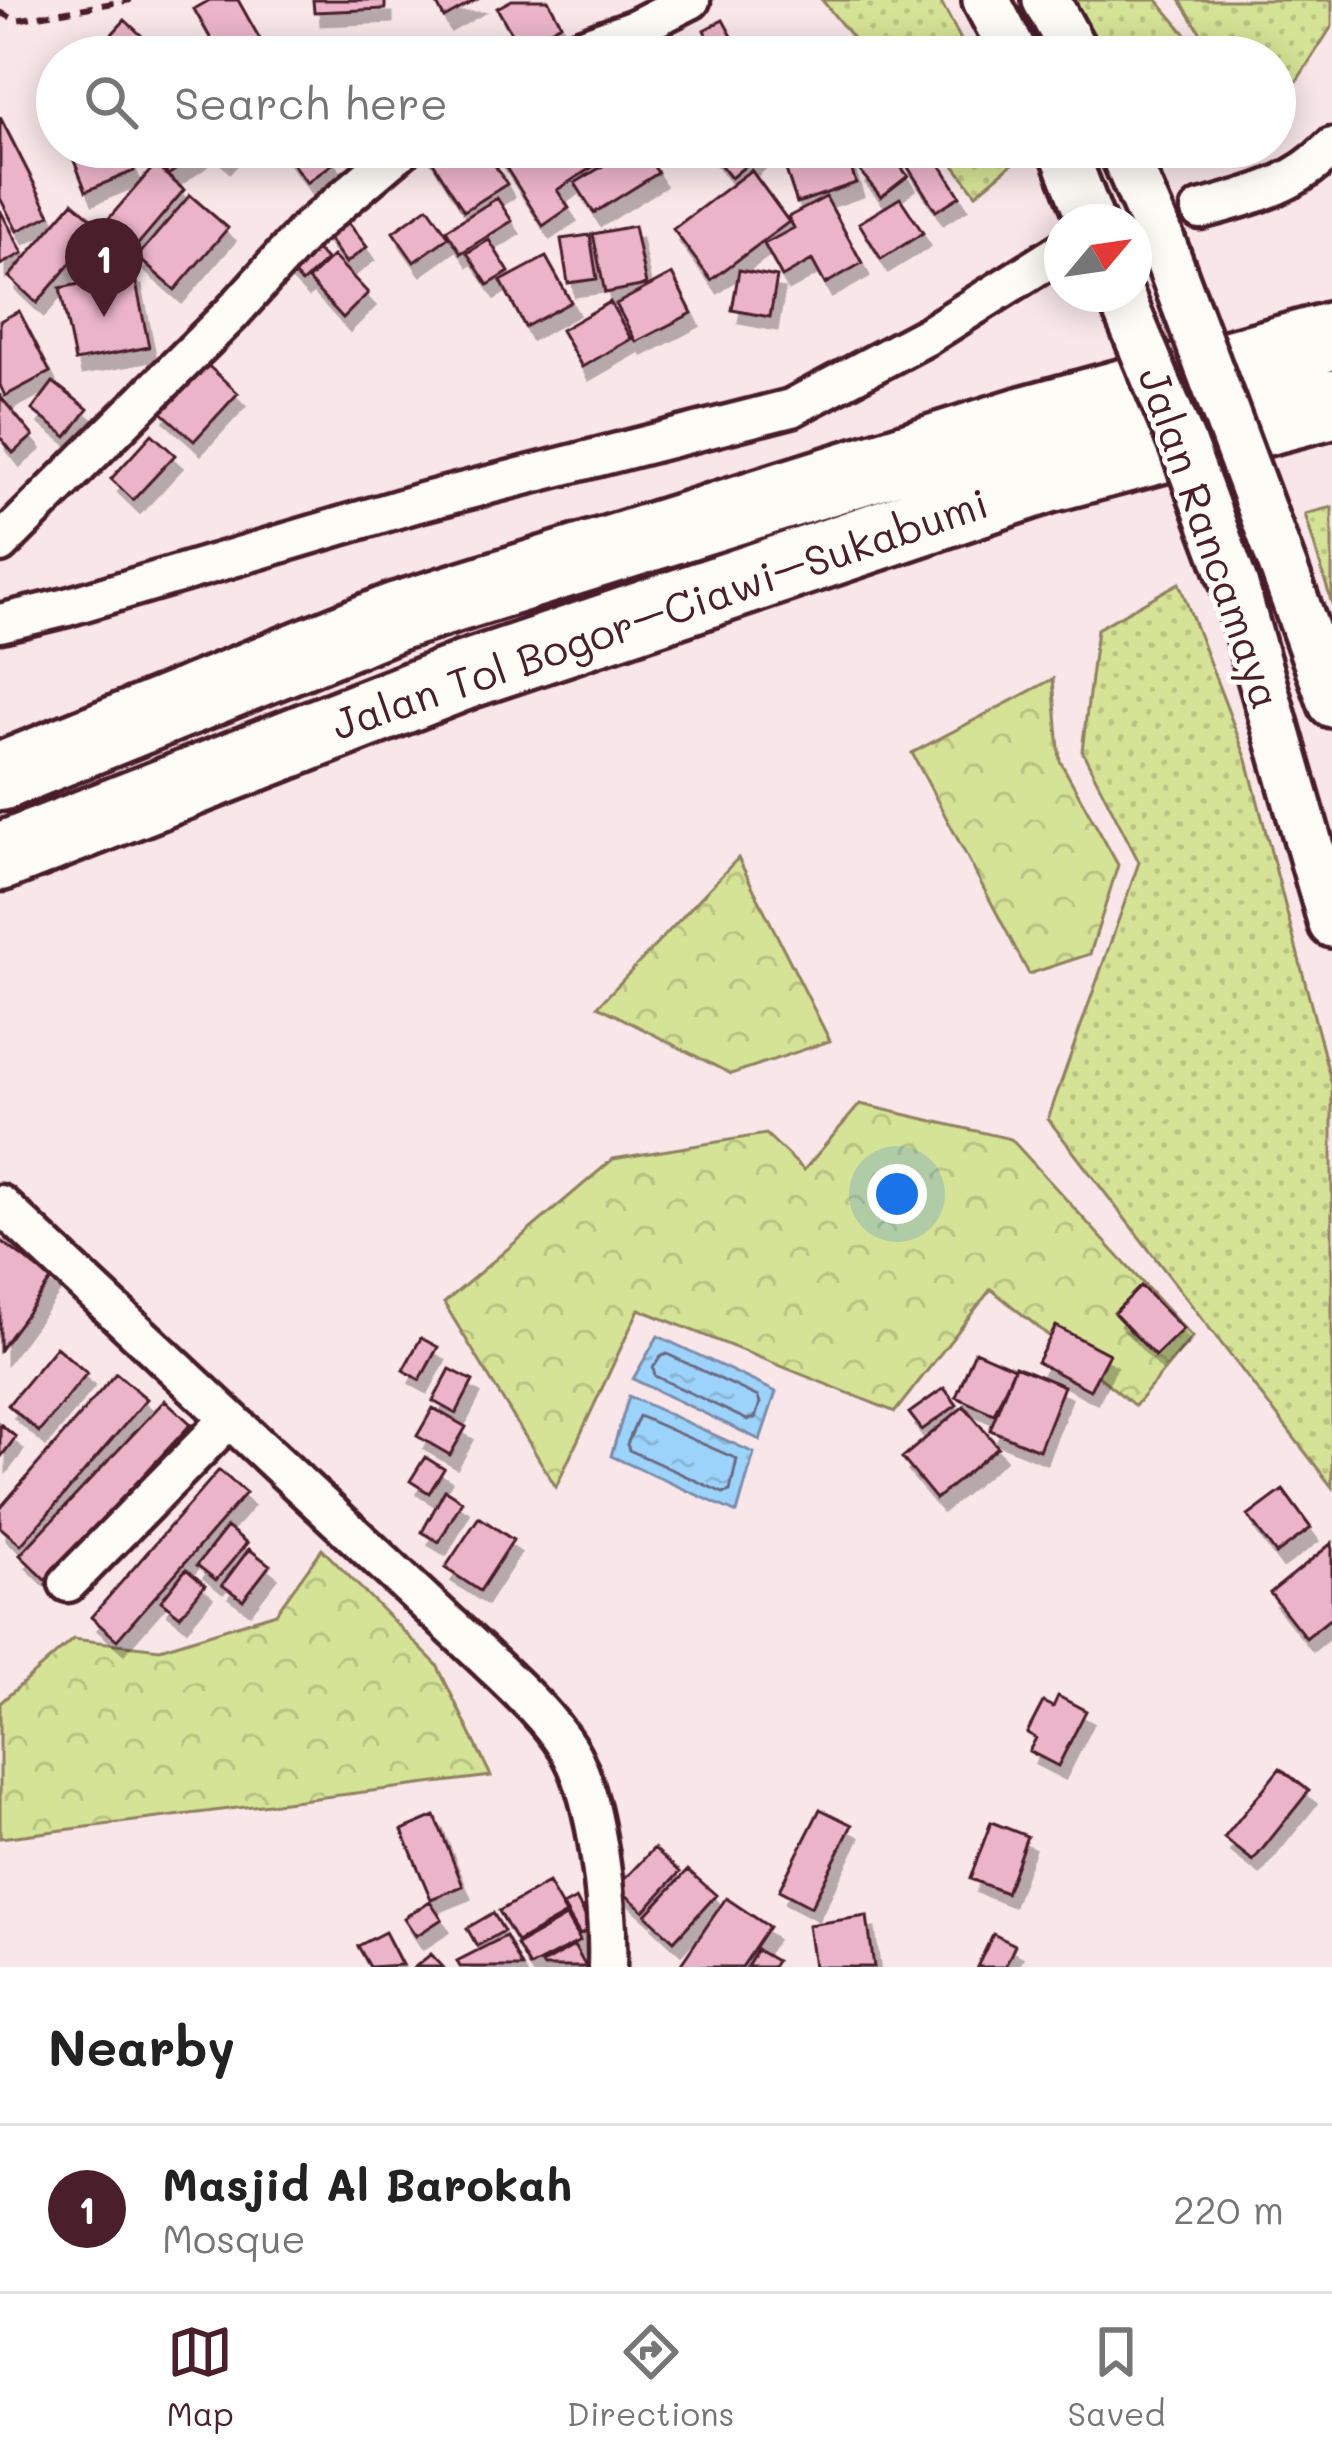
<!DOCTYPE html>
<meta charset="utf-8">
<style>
:root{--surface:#fff;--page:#f6f6f6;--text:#222;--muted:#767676;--line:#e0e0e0;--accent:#4a1f2b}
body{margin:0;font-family:Mali,sans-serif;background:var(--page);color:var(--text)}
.compass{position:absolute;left:1044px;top:204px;width:108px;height:108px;border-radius:50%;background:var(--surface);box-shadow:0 6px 30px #0003;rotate:61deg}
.you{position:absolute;left:897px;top:1194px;width:42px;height:42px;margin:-30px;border:9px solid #fff;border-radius:50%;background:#1a73e8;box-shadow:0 0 0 18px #1a73e833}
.badge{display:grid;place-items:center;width:78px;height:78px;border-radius:50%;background:var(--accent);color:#fff;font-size:39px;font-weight:700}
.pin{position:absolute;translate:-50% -99px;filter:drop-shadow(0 3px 6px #0008)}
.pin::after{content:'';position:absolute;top:63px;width:42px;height:36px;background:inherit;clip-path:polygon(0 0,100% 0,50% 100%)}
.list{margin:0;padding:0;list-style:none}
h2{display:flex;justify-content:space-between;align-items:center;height:156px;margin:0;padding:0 48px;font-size:51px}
h2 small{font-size:39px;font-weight:400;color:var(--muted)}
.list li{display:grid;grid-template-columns:78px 1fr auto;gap:36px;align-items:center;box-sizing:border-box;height:168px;padding:0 48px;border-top:3px solid var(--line)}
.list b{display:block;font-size:45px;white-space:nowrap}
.list p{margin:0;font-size:39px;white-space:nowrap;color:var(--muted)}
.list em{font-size:39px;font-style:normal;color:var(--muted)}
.icon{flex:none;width:66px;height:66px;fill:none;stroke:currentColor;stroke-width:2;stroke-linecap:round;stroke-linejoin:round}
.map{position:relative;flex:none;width:1332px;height:1967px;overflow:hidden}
.search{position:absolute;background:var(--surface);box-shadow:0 6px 30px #0003;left:36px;right:36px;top:36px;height:132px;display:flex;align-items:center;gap:30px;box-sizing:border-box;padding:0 42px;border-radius:66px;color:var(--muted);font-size:45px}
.sheet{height:324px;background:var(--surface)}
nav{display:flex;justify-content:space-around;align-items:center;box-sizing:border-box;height:168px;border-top:3px solid var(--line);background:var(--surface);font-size:33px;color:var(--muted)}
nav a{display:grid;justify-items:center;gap:6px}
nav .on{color:var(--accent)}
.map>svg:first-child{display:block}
</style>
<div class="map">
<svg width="1332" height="1967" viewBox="0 0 1332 1967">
<defs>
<pattern id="grass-dots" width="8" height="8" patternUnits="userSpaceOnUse" patternTransform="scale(3)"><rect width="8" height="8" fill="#d5e396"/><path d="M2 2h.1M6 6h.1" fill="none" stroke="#b8c281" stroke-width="1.8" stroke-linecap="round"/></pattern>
<pattern id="forest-crowns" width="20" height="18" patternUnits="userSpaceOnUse" patternTransform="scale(3)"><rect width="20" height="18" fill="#d5e396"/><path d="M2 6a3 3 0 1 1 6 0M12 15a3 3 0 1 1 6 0" fill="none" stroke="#b8c281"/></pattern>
<pattern id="water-ripples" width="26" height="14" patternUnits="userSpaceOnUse" patternTransform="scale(3)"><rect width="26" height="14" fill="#9cd3fb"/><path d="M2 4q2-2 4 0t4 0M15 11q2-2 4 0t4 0" fill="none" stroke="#88b5d7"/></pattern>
<filter id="shadow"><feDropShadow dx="7" dy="13" stdDeviation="0" flood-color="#0004"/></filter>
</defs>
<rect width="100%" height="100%" fill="#f8e6e9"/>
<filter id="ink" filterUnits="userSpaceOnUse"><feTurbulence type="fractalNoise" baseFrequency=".00833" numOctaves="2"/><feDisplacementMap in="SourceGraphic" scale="24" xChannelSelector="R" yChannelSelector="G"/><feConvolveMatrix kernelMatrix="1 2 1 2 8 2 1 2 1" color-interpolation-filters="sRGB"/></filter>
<g filter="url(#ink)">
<!-- grass -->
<path fill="url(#grass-dots)" stroke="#908160" stroke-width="3" d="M 822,0 L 940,0 L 970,57 L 868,57 Z
M 1073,0 L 1157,0 L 1205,57 L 1103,57 Z
M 1180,0 L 1332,0 L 1332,26 L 1275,115 L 1275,57 L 1216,57 Z
M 940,147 L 1019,147 L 1023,155 L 976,194 Z
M 1332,507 L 1332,604 L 1305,514 Z
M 1179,583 L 1247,760 L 1332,1085 L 1332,1487 L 1048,1119 L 1139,862 L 1082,751 L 1097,629 Z"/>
<!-- forest -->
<path fill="url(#forest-crowns)" stroke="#908160" stroke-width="3" d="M 1053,679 L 1060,761 L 1118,865 L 1090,954 L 1029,974 L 912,753 Z
M 738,858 L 830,1041 L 731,1074 L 598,1006 Z
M 860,1104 L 1011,1139 L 1192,1337 L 1135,1406 L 991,1289 L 895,1412 L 639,1309 L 556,1487 L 444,1303 L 613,1159 L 766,1134 L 804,1170 Z
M 322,1549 L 437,1665 L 491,1776 L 0,1838 L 0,1703 L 73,1639 L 160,1649 L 276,1613 Z"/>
<!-- water -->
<path fill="url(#water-ripples)" stroke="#7b8ba8" stroke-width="3" d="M 658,1336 L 776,1392 L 760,1440 L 633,1379 Z
M 629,1396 L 754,1453 L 737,1513 L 611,1456 Z"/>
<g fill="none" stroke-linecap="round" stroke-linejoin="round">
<!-- shore -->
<path stroke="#6b677e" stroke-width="3" d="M 667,1354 L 758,1397 L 760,1403 L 755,1418 L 747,1420 L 655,1376 L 653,1368 L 661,1356 Z
M 639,1416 L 737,1459 L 730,1491 L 723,1493 L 629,1450 L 627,1444 Z"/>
</g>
<!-- building -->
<path fill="#ecb4c9" stroke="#4a1f2b" stroke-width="3" filter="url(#shadow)" d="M 210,0 L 238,0 L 270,57 L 221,57 L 194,9 Z
M 313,0 L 385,0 L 385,9 L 314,12 Z
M 439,0 L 476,0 L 444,18 L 436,2 Z
M 512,0 L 548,0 L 561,24 L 519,47 L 497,8 Z
M 125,20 L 157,50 L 151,57 L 91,57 Z
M 723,20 L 734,40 L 714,50 L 704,30 Z
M 176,44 L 192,57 L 165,57 Z
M 311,54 L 391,55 L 391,57 L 311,57 Z
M 57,72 L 57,102 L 44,80 Z
M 0,117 L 50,215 L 17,231 L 0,198 Z
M 99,147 L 124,147 L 134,171 L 86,191 L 73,158 Z
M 153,147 L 202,147 L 204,150 L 168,175 L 150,149 Z
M 211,147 L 234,147 L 223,159 Z
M 280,147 L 323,147 L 335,162 L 307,183 Z
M 483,147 L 507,184 L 464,211 L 424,148 Z
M 493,147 L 527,147 L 537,163 L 562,147 L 610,147 L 614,153 L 557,190 L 569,208 L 543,226 Z
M 634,147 L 642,147 L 658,173 L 594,213 L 575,183 Z
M 706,147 L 768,147 L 731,178 Z
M 810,147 L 844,147 L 856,183 L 797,203 L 784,164 L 803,158 L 800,150 Z
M 929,147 L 960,196 L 936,211 L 904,161 Z
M 886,148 L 908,176 L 881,197 L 859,170 Z
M 155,165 L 184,190 L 134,249 L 104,224 Z
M 751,170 L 789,222 L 711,280 L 673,229 Z
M 190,195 L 228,228 L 175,290 L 137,257 Z
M 826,197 L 862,263 L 825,284 L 812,260 L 782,277 L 764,244 L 794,228 L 788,217 Z
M 497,198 L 512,221 L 461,253 L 446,230 Z
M 900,198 L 923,233 L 881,259 L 859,223 Z
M 73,202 L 101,227 L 37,303 L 9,277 Z
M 428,207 L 449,237 L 414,262 L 393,232 Z
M 0,210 L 23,253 L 0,265 Z
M 340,212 L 367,247 L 346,263 L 320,227 Z
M 634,226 L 646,285 L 605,293 L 593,234 Z
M 590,235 L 597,279 L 568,283 L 561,239 Z
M 489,240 L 509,272 L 488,285 L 467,253 Z
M 309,242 L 326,260 L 302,283 L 285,266 Z
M 333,256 L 368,293 L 343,318 L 308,280 Z
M 546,257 L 571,302 L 525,327 L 501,281 Z
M 739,270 L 777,277 L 770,317 L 732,310 Z
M 134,273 L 149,347 L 75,361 L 60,288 Z
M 672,274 L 692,313 L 636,342 L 616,304 Z
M 610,302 L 631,339 L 582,367 L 561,330 Z
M 19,311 L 50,372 L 5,396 L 0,385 L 0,321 Z
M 202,360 L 238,393 L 194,441 L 158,409 Z
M 53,382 L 88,409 L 67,437 L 32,410 Z
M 0,396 L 33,436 L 13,453 L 0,437 Z
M 152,434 L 175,455 L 133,500 L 111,479 Z
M 0,1240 L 52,1279 L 0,1350 Z
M 1141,1286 L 1183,1329 L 1155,1356 L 1114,1313 Z
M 1056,1326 L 1109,1354 L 1090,1390 L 1037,1362 Z
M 421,1338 L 438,1347 L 420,1380 L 403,1370 Z
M 56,1347 L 87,1373 L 39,1432 L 8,1405 Z
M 975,1351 L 1014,1368 L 994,1414 L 956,1397 Z
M 1015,1366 L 1064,1386 L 1039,1450 L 990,1430 Z
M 450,1369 L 473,1381 L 456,1414 L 433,1401 Z
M 116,1373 L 147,1399 L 21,1545 L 0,1527 L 0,1508 Z
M 944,1388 L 957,1405 L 922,1430 L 909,1413 Z
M 165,1400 L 191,1424 L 46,1580 L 20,1555 Z
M 964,1406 L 998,1447 L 936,1499 L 902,1458 Z
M 433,1408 L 466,1427 L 450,1455 L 417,1436 Z
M 0,1424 L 16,1437 L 0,1458 Z
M 425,1457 L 444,1469 L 429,1493 L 410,1481 Z
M 219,1470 L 246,1493 L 117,1640 L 91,1617 Z
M 445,1490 L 462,1501 L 439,1542 L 422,1532 Z
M 1283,1490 L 1311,1528 L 1276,1554 L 1248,1516 Z
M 479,1517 L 513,1540 L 480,1591 L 445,1568 Z
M 227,1527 L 247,1543 L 216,1580 L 197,1565 Z
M 1332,1543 L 1332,1617 L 1306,1638 L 1270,1593 Z
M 249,1549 L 270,1565 L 243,1600 L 222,1585 Z
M 186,1569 L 205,1585 L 180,1616 L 161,1601 Z
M 1058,1696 L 1086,1711 L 1058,1766 L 1029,1751 L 1036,1738 L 1027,1733 L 1043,1702 L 1053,1707 Z
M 1280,1768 L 1309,1791 L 1253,1861 L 1224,1838 Z
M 820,1809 L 852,1825 L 811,1907 L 779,1890 Z
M 435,1816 L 463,1886 L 431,1899 L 402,1830 Z
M 991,1822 L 1027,1836 L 1006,1893 L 970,1879 Z
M 654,1848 L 680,1872 L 644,1911 L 617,1887 Z
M 688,1870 L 716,1895 L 674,1941 L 646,1915 Z
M 548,1883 L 566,1914 L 517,1942 L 499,1911 Z
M 726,1898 L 769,1927 L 742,1967 L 679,1967 Z
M 576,1899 L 592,1928 L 580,1935 L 563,1906 Z
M 430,1901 L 442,1919 L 416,1936 L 404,1918 Z
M 493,1913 L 504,1931 L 477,1946 L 467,1928 Z
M 867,1916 L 874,1967 L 814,1967 L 808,1925 Z
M 566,1917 L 580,1941 L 530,1967 L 517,1945 Z
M 385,1932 L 402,1965 L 370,1967 L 358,1946 Z
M 993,1934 L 1015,1945 L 1005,1967 L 977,1967 Z
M 506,1936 L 522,1967 L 460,1967 L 457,1961 Z
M 574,1946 L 586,1967 L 544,1967 L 542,1964 Z
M 757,1950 L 776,1961 L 772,1967 L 747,1967 Z
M 431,1954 L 443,1967 L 415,1967 Z"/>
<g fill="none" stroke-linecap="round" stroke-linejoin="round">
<defs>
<path id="minor" d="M 556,57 L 633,29 L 691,0
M 1200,210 C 1251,196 1295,186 1332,147
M 0,544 L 232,313 L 306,231 L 405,147
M 0,623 L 67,607 L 418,503 L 791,408 L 927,336 L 1062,251
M 0,1204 L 484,1657 C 513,1685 545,1713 567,1747 C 598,1794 609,1910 607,1967
M 68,1583 L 229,1419"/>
<path id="tertiary" d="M 986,0 L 1016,57
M 1046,0 L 1077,57
M 1062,147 L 1091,222
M 1121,147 L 1161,240
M 1285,572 L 1332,704
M 1234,583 L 1332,924"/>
<path id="motorway" d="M 0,777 L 395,617 L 1025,420 L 1332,336
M 0,857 L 466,675 L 1047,479 L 1332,404"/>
</defs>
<!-- minor casing -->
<use href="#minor" stroke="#4a1f2b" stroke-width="45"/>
<!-- tertiary casing -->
<use href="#tertiary" stroke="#4a1f2b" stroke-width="54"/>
<!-- motorway casing -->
<use href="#motorway" stroke="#4a1f2b" stroke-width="75"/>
<!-- path -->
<path stroke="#4a1f2b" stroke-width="6" stroke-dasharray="12 9" stroke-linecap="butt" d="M 0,12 L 16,20 L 131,0"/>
<!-- minor -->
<use href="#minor" stroke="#fdfcf7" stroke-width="36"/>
<!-- tertiary -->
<use href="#tertiary" stroke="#fdfcf7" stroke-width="45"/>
<!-- motorway -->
<use href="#motorway" stroke="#fdfcf7" stroke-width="66"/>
<defs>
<path id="tertiary-bridge" d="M 1161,240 L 1285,572
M 1120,294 L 1184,448 L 1234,583"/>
</defs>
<!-- tertiary-bridge casing -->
<use href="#tertiary-bridge" stroke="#4a1f2b" stroke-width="54" stroke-linecap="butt"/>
<!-- tertiary-bridge -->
<use href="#tertiary-bridge" stroke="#fdfcf7" stroke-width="45"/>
</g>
</g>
<g text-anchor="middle" stroke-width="10" stroke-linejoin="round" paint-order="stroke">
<!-- street labels -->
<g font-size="42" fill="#4a1f2b" stroke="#fdfcf7">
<text transform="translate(1210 538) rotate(71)" y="15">Jalan Rancamaya</text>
<text transform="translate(660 614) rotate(-19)" y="15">Jalan Tol Bogor–Ciawi–Sukabumi</text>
</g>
</g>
</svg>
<svg class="compass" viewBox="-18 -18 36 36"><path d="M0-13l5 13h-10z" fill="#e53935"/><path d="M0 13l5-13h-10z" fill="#767676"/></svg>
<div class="you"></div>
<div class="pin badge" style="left:104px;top:317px">1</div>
<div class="search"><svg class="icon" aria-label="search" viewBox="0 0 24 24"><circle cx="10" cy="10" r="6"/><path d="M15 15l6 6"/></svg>Search here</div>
</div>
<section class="sheet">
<h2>Nearby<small></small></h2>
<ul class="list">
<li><span class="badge">1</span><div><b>Masjid Al Barokah</b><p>Mosque</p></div><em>220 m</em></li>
</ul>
</section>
<nav>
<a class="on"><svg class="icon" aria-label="map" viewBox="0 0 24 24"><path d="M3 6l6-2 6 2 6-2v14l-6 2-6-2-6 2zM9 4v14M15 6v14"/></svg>Map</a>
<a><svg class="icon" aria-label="directions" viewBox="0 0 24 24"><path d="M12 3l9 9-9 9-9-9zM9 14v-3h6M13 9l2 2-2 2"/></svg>Directions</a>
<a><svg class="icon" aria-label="saved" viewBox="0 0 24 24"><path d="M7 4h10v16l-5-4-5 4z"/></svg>Saved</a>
</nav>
